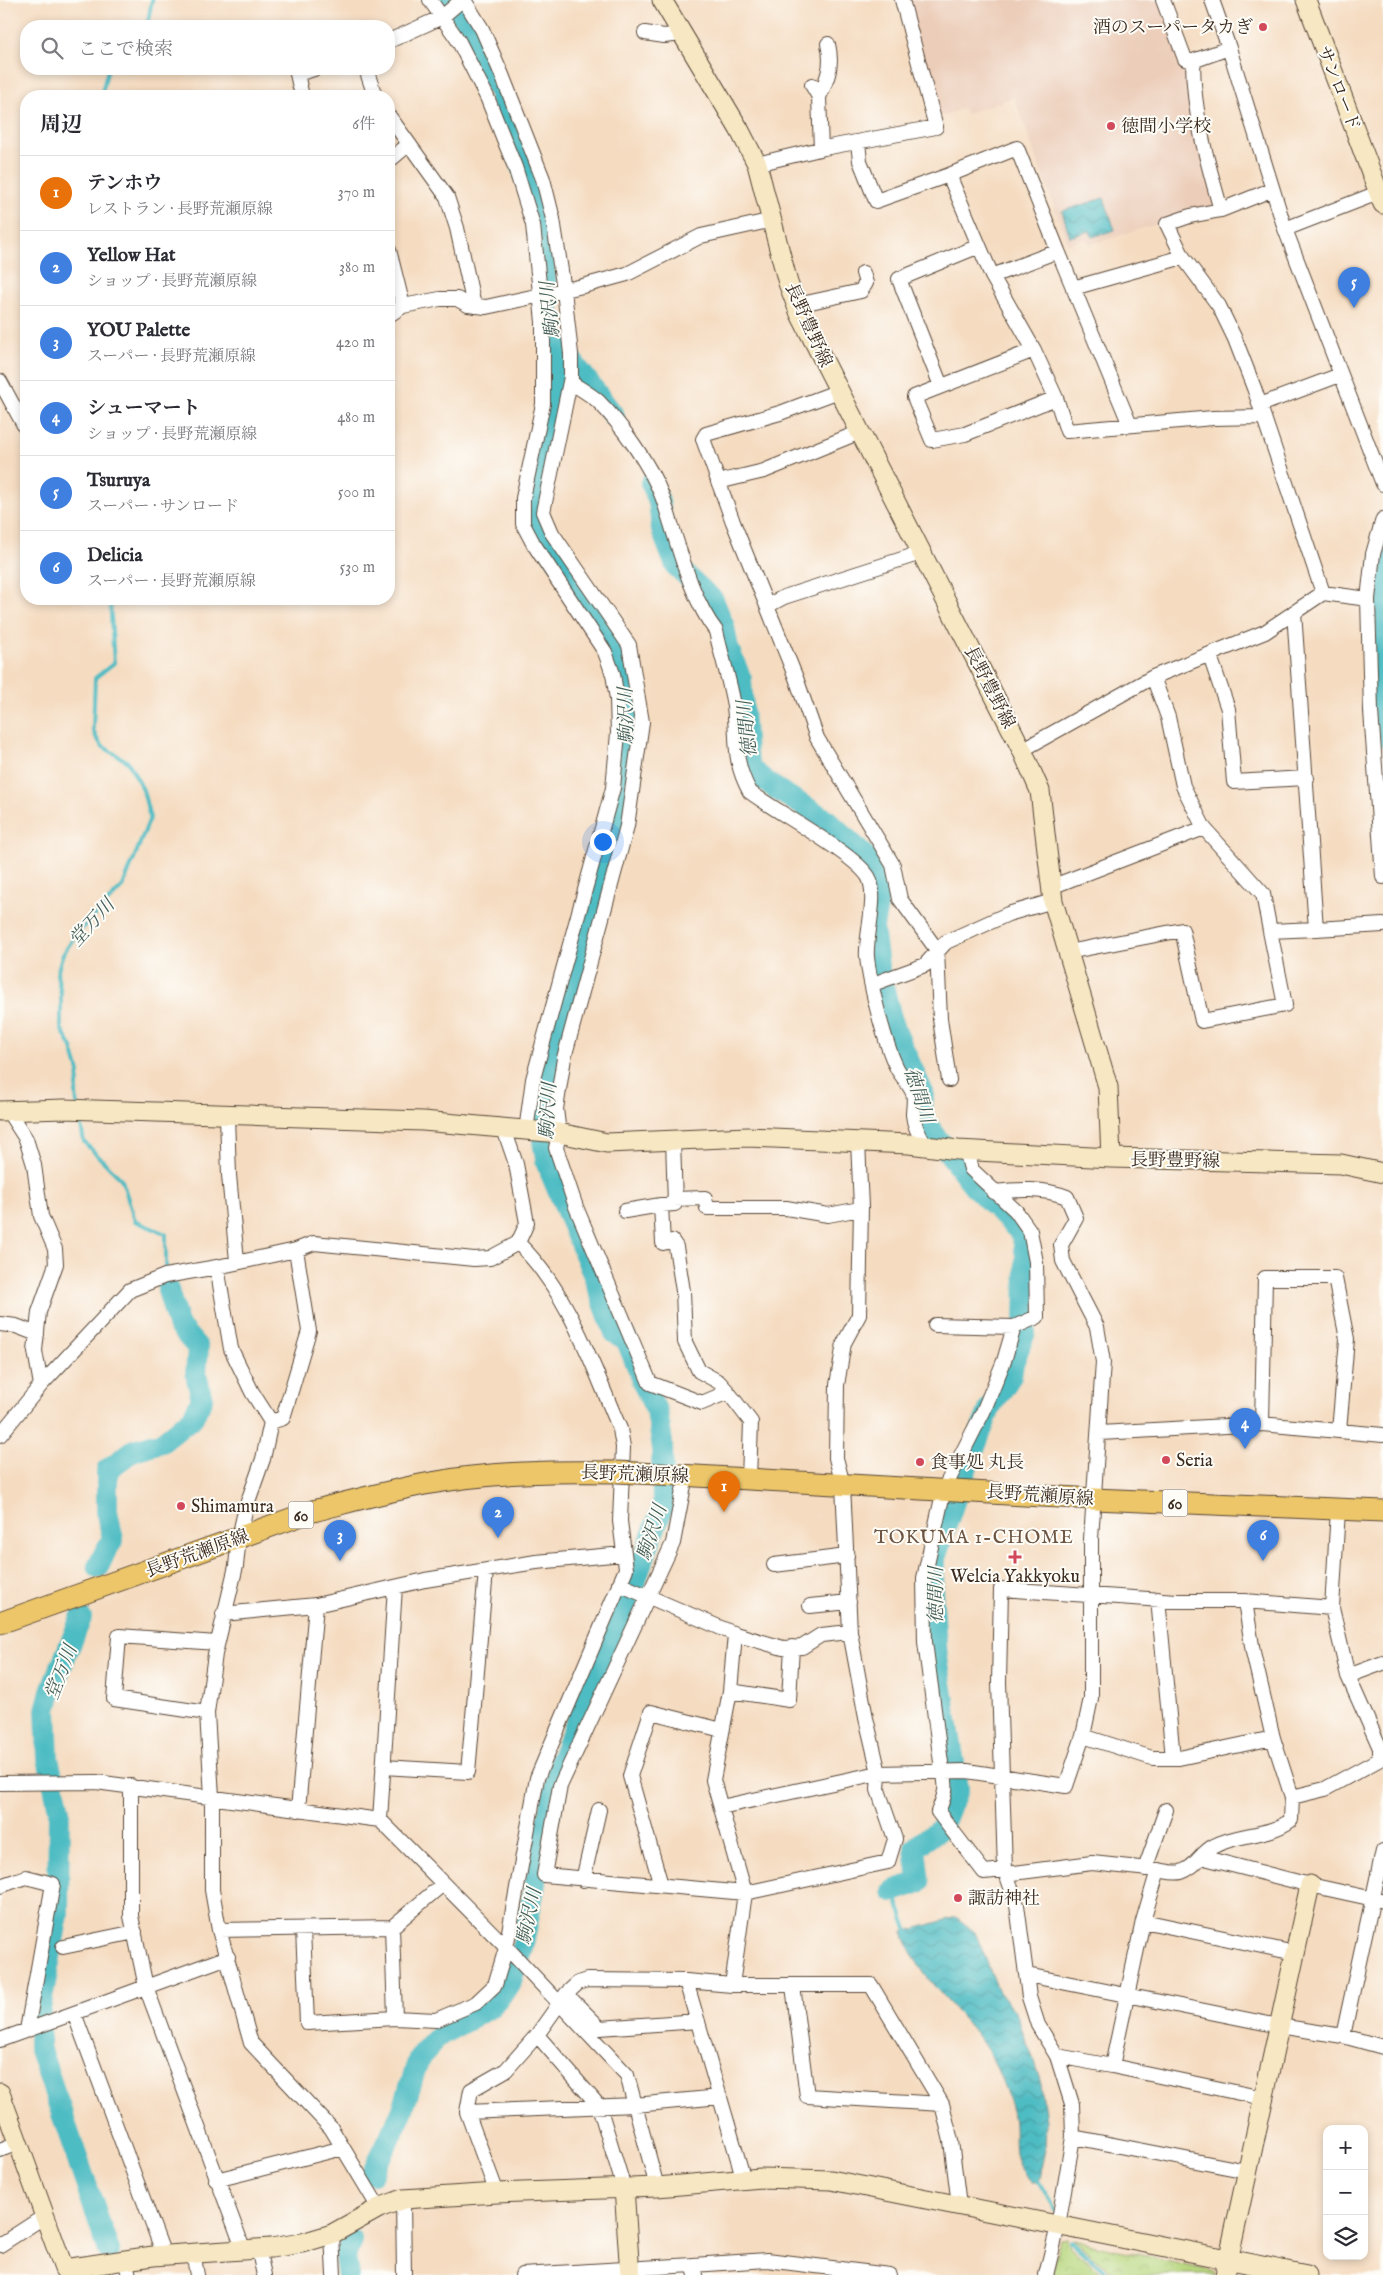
<!DOCTYPE html>
<html lang="ja">
<meta charset="utf-8">
<style>
:root{--surface:#fff;--page:#f7f7f7;--text:#2b2b33;--muted:#7c7c81;--line:#e1e1e2;--accent:#d1495b}
body{margin:0;font-family:"IM FELL English","Noto Serif JP",serif;background:var(--page);color:var(--text)}
.controls{position:absolute;right:15px;bottom:15px;display:grid;overflow:hidden;border-radius:10px;box-shadow:0 2px 8px #0003}
.controls button{width:45px;height:45px;display:grid;place-items:center;padding:0;border:0;border-bottom:1px solid var(--line);background:var(--surface);color:var(--text);font:25px sans-serif}
.you{position:absolute;left:602px;top:841px;width:18px;height:18px;margin:-12px;border:4px solid #fff;border-radius:50%;background:#1a73e8;box-shadow:0 0 0 8px #1a73e833}
.badge{display:grid;place-items:center;width:32px;height:32px;border-radius:50%;background:var(--accent);color:#fff;font-size:16px;font-weight:700}
.pin{position:absolute;translate:-50% -41px;filter:drop-shadow(0 1px 2px #0008)}
.pin::after{content:'';position:absolute;top:26px;width:18px;height:15px;background:inherit;clip-path:polygon(0 0,100% 0,50% 100%)}
.list{margin:0;padding:0;list-style:none}
h2{display:flex;justify-content:space-between;align-items:center;height:65px;margin:0;padding:0 20px;font-size:21px}
h2 small{font-size:16px;font-weight:400;color:var(--muted)}
.list li{display:grid;grid-template-columns:32px 1fr auto;gap:15px;align-items:center;box-sizing:border-box;height:75px;padding:0 20px;border-top:1px solid var(--line)}
.list b{display:block;font-size:19px;white-space:nowrap}
.list p{margin:0;font-size:16px;white-space:nowrap;color:var(--muted)}
.list em{font-size:16px;font-style:normal;color:var(--muted)}
.icon{flex:none;width:28px;height:28px;fill:none;stroke:currentColor;stroke-width:2;stroke-linecap:round;stroke-linejoin:round}
.map{position:relative;flex:none;width:1383px;height:2275px;overflow:hidden}
.search{position:absolute;background:var(--surface);box-shadow:0 2px 8px #0003;left:20px;top:20px;width:375px;height:55px;display:flex;align-items:center;gap:12px;box-sizing:border-box;padding:0 18px;border-radius:20px;color:var(--muted);font-size:19px}
.panel{position:absolute;background:var(--surface);box-shadow:0 2px 8px #0003;left:20px;top:90px;width:375px;height:515px;border-radius:20px}
.map>svg:first-child{display:block}
</style>
<div class="map">
<svg width="1383" height="2275" viewBox="0 0 1383 2275">
<defs>
<pattern id="park-crowns" width="20" height="18" patternUnits="userSpaceOnUse" patternTransform="scale(1.25)"><rect width="20" height="18" fill="#b8d77f"/><path d="M2 6a3 3 0 1 1 6 0M12 15a3 3 0 1 1 6 0" fill="none" stroke="#9fb96d"/></pattern>
<pattern id="water-waves" width="16" height="10" patternUnits="userSpaceOnUse" patternTransform="scale(1.25)"><rect width="16" height="10" fill="#4ebcc3"/><path d="M0 5q4-4 8 0t8 0" fill="none" stroke="#42999e"/></pattern>
</defs>
<rect width="100%" height="100%" fill="#fdfcf7"/>
<filter id="ink" filterUnits="userSpaceOnUse"><feTurbulence type="fractalNoise" baseFrequency=".02" numOctaves="2"/><feDisplacementMap in="SourceGraphic" scale="10" xChannelSelector="R" yChannelSelector="G"/><feConvolveMatrix kernelMatrix="1 2 1 2 8 2 1 2 1" color-interpolation-filters="sRGB"/></filter>
<filter id="wash" filterUnits="userSpaceOnUse"><feTurbulence type="fractalNoise" baseFrequency=".0096" numOctaves="4" result="noise"/><feDisplacementMap in="SourceGraphic" scale="20" xChannelSelector="R" yChannelSelector="G"/><feGaussianBlur stdDeviation="1.12" result="paint"/><feColorMatrix in="noise" values="0 0 0 0 0 0 0 0 0 0 0 0 0 0 0 0 0 1.4 0 .05"/><feComposite in="paint" operator="in"/></filter>
<g filter="url(#wash)">
<rect width="100%" height="100%" fill="#f5dcc1"/>
<!-- built -->
<path fill="#eccdb9" d="M 907,0 L 1160,0 L 1186,66 L 1197,136 L 1215,203 L 1208,209 L 1091,244 L 1084,239 L 1068,244 L 1014,97 L 966,114 L 963,108 L 944,116 L 936,114 Z"/>
<!-- park -->
<path fill="url(#park-crowns)" stroke="#7a804e" d="M 1060,2239 L 1067,2239 L 1072,2248 L 1103,2275 L 1052,2275 Z
M 1074,2240 L 1215,2272 L 1215,2275 L 1115,2275 Z"/>
<!-- water -->
<path fill="url(#water-waves)" stroke="#447370" d="M 1104,198 L 1115,230 L 1092,237 L 1090,231 L 1070,237 L 1062,211 Z
M 956,1917 L 975,1932 L 999,1992 L 1014,2010 L 1033,2058 L 1041,2084 L 1046,2121 L 1045,2150 L 1038,2182 L 1032,2182 C 1004,2155 1020,2138 1011,2107 C 1007,2092 999,2074 993,2060 C 969,2014 918,1983 903,1932 Z"/>
<g fill="none" stroke-linecap="round" stroke-linejoin="round">
<!-- stream -->
<path stroke="#4ebcc3" stroke-width="4" d="M 147,26 L 152,0
M 101,96 L 108,69
M 77,1104 L 76,1094 L 79,1072 L 72,1048 L 61,1028 L 61,994 L 57,974 L 62,956 L 75,936 L 123,886 L 150,818 L 143,790 L 128,762 L 102,746 L 96,737 L 93,729 L 95,678 L 114,663 L 110,599
M 79,1116 L 84,1142 L 122,1180 L 135,1221 L 166,1234 L 166,1268
M 893,1891 L 909,1934
M 1038,2182 L 1056,2211
M 1072,2242 L 1109,2275"/>
<!-- river -->
<path stroke="#4ebcc3" stroke-width="22" d="M 559,344 L 614,416
M 651,483 L 659,501 L 662,530 L 676,566 L 713,600 L 724,627 L 728,648 L 741,679 L 746,754 L 750,769 L 776,789 L 827,820 L 866,857 L 879,895 L 873,927 L 878,966 L 893,1026 L 923,1093 L 922,1112 L 928,1126 L 975,1187 L 1022,1234 L 1026,1255 L 1025,1332 L 1013,1363 L 1011,1376 L 990,1408 L 957,1493 L 935,1558 L 932,1591 L 937,1658 L 958,1788 L 942,1827 L 915,1848 L 919,1882 L 893,1891
M 1383,551 L 1376,619 L 1383,736
M 98,1567 L 106,1550 L 113,1540 L 107,1511 L 107,1470 L 134,1450 L 162,1442 L 193,1417 L 202,1399 L 196,1374 L 198,1348 L 178,1325 L 168,1290
M 81,1618 L 51,1691 L 46,1710 L 48,1758 L 59,1810 L 58,1915 L 40,2009 L 39,2047 L 109,2251
M 372,2174 L 402,2112 L 419,2058 L 440,2035 L 489,2008 L 510,1985 L 523,1944 L 560,1761 L 623,1614 L 663,1506 L 662,1442 L 657,1412 L 642,1381 L 639,1370 L 626,1339 L 615,1333 L 594,1276 L 547,1164 L 543,1141 L 550,1058 L 570,995 L 580,947 L 624,791 L 628,749 L 628,708 L 622,659 L 588,600 L 542,539 L 532,500 L 545,457 L 554,362 L 540,225 L 499,92 L 463,17 L 449,0
M 348,2275 L 345,2257 L 351,2240"/>
</g>
</g>
<g filter="url(#ink)">
<g fill="none" stroke-linecap="round" stroke-linejoin="round">
<defs>
<path id="street" d="M 430,0 L 458,40 L 487,97 L 515,167 L 533,225 L 543,322 L 543,404 L 523,498 L 523,524 L 533,543 L 605,652 L 613,674 L 617,699 L 618,733 L 613,788 L 533,1079 L 526,1131
M 464,0 L 482,29 L 502,75 L 543,179 L 553,219 L 564,290 L 571,354 L 571,377 L 543,512 L 552,533 L 629,645 L 642,722 L 627,826 L 564,1058 L 556,1109 L 559,1133 L 556,1148 L 576,1207 L 650,1383 L 702,1403 L 728,1392 L 751,1422 L 749,1479
M 1163,0 L 1185,59 L 1193,61 L 1229,48
M 1212,0 L 1229,48 L 1285,229 L 1383,484
M 645,33 L 664,36 L 682,34
M 389,41 L 442,17 L 462,0
M 1193,61 C 1193,113 1207,161 1221,210
M 366,69 L 375,96
M 812,85 L 819,97 L 821,149
M 302,96 L 297,74 L 314,69
M 819,97 C 828,78 833,65 828,44
M 389,116 L 447,197 L 457,228 L 474,306
M 858,142 L 860,161 L 876,201 L 949,175
M 389,161 L 409,144
M 757,164 L 824,148 L 936,127 L 902,0
M 1271,190 L 1221,210 L 1190,216 L 1167,224 L 1183,257 L 1219,306 L 1235,339 L 1254,388 L 1323,593
M 1285,229 L 1383,191
M 389,250 L 403,306
M 1058,251 L 1130,425
M 992,276 L 1058,251 L 1017,148 L 949,175 L 992,276 L 1034,350 L 1056,398 L 1067,431 L 1213,418 L 1263,417
M 1073,288 L 1183,257
M 797,305 L 861,291 L 866,283 L 863,273
M 389,315 L 403,306 L 440,299 L 457,299 L 468,305 L 486,307 L 583,286 L 627,274 L 701,236 L 773,220
M 1034,350 L 914,397 L 932,440 L 965,434 L 1056,398
M 0,381 L 26,429
M 570,382 C 579,388 590,394 598,401 C 622,425 650,465 662,496 C 677,538 689,596 716,631 C 721,655 730,681 734,706 C 738,740 732,760 750,792 C 775,811 857,855 869,878 C 878,898 865,937 867,957 C 870,985 885,1046 898,1070 C 903,1078 909,1084 913,1093 C 915,1099 913,1108 913,1115 C 914,1126 920,1137 926,1146
M 941,386 L 899,279 L 979,246
M 839,391 L 780,413 L 706,434 L 703,439 L 733,522 L 796,678 L 817,738 L 893,865 L 900,899 L 937,950 L 940,1019 L 949,1080
M 1260,405 L 1340,375
M 718,482 L 764,471 L 860,432
M 1383,519 L 1373,554 L 1368,599 L 1371,711 L 1383,877
M 767,606 L 784,597 L 921,553
M 1294,612 L 1316,929 L 1383,925
M 1210,656 L 1228,709 L 1234,782 L 1307,778
M 1153,677 L 1168,717 L 1183,786 L 1204,828
M 1022,750 L 1153,677 L 1265,632 L 1323,593 L 1368,599
M 1051,887 L 1204,828 L 1263,894 L 1270,931
M 1068,952 L 1182,930 L 1202,1021 L 1285,1005 L 1270,931 L 1316,929
M 873,984 L 925,965 L 946,942 L 1008,914 L 1053,901
M 8,1111 L 26,1139 L 34,1165 L 41,1216 L 55,1249 L 56,1264 L 39,1312 L 35,1351 L 41,1385
M 227,1116 L 229,1175 L 237,1261
M 673,1139 L 675,1204 L 661,1205 L 663,1243 L 672,1241 L 676,1247 L 683,1291 L 685,1342 L 699,1371 L 719,1382 L 728,1392
M 966,1150 L 971,1169 L 1016,1211 L 1030,1231 L 1036,1262 L 1037,1317 L 1014,1327 L 1004,1361 L 983,1412 L 944,1489 L 924,1578 L 925,1642 L 942,1770 C 949,1786 944,1797 938,1812 L 984,1872 L 1005,1870
M 674,1199 L 705,1198 L 707,1208 L 786,1208 L 828,1215 L 860,1209
M 625,1211 L 661,1205
M 217,1267 L 231,1349 L 252,1392 L 271,1422 L 263,1459 L 246,1507 L 239,1537 L 236,1566 L 215,1654 L 207,1713 L 212,1797 L 212,1890 L 219,1930 L 251,2043 L 331,2128 L 379,2208
M 0,1324 L 16,1326 L 37,1334
M 935,1325 L 1014,1327
M 271,1422 L 283,1418 L 309,1331 L 296,1250
M 1262,1424 L 1265,1278 L 1335,1278 L 1347,1339 L 1339,1431
M 1100,1433 L 1262,1424 L 1383,1435
M 0,1435 L 41,1385 L 130,1290 L 165,1276 L 217,1267 L 296,1250 L 314,1243 L 474,1259 L 490,1258 L 518,1243 L 527,1223 L 516,1164 L 504,1129
M 686,1475 L 673,1543 L 560,1786 L 544,1875 L 745,1893 L 888,1862 L 895,1839 L 878,1790 L 879,1773 L 866,1718 L 850,1632 L 843,1485 L 836,1458 L 837,1385 L 844,1343 L 859,1315 L 861,1207 L 858,1142
M 774,1565 L 847,1556
M 619,1584 L 735,1634 L 783,1648 L 802,1647 L 821,1635 L 850,1632
M 1158,1599 L 1173,1758
M 1245,1601 L 1253,1652 L 1273,1738 L 1292,1797 L 1291,1820 C 1269,1837 1238,1833 1214,1846 C 1200,1853 1197,1867 1181,1872 C 1174,1874 1165,1871 1158,1870 L 1143,1921 L 1112,2066 L 1057,2056 L 1038,2025 L 1029,1997 L 1017,1905 L 1005,1870 L 999,1682 L 1001,1589 L 1177,1601 L 1245,1601 L 1332,1608
M 810,1606 L 849,1602
M 223,1614 L 316,1605 L 425,1580 L 536,1562 L 623,1554
M 1348,1676 L 1383,1663
M 730,1691 L 789,1700 L 792,1647
M 207,1713 L 114,1699 L 119,1636 L 217,1643
M 1083,1736 L 1152,1758 L 1179,1758 L 1273,1738
M 383,1767 L 468,1772 L 486,1571
M 0,1783 L 96,1782 L 380,1820 L 511,1952 L 627,2075 L 657,2187
M 131,1786 L 131,1916 L 146,1987 L 243,2248
M 1292,1797 L 1325,1789 L 1380,1759 L 1380,1748 L 1348,1676 L 1332,1608 L 1338,1510
M 721,1807 L 879,1773 L 967,1771 L 1066,1786 L 1083,1736 L 1091,1698 L 1091,1539 L 1103,1362 L 1097,1327 L 1063,1261 L 1061,1245 L 1076,1218 L 1067,1197 C 1043,1188 1020,1189 994,1192
M 298,1810 L 316,1605
M 380,1820 L 395,1587
M 1201,1857 L 1310,1885 L 1383,1901
M 1145,1869 L 1166,1810
M 1006,1874 L 1092,1863 L 1158,1870
M 583,1880 L 599,1810
M 661,1885 L 630,1776 L 651,1712 L 722,1730
M 0,1886 L 26,1877 L 53,1884 L 27,2030
M 1143,1921 L 1295,1953
M 303,1929 L 307,2023 L 395,2018 L 392,1927
M 219,1930 L 392,1927 L 443,1884
M 63,1947 L 135,1932
M 1027,1975 L 1279,2026 L 1343,2036 L 1383,2047
M 686,1981 L 744,2180
M 732,1985 L 745,1893 L 713,1780 L 730,1691 L 735,1634
M 793,1986 L 807,2096 L 942,2104
M 566,1994 L 600,2028 L 698,2021
M 74,2013 L 164,2255
M 395,2018 L 436,2020 L 476,2003 L 495,1985 L 506,1948 L 537,1778 L 626,1569 L 620,1521 L 623,1447 L 620,1429 C 592,1365 569,1292 518,1243
M 537,2035 L 599,2106 L 624,2188
M 1343,2036 L 1383,1851
M 0,2040 L 228,1957
M 1112,2066 L 1263,2098
M 467,2112 L 635,2105 L 720,2097
M 1073,2137 L 1247,2171
M 0,2150 L 18,2143
M 216,2180 L 343,2148
M 497,2193 L 467,2112 L 471,2090 L 506,2070 L 537,2035 L 566,1994 L 578,1983 L 587,1980 L 686,1981 L 732,1985 L 871,1985 L 942,2104 L 951,2141 L 959,2205
M 403,2199 L 404,2275
M 332,2234 L 334,2275
M 0,2245 L 45,2216
M 258,2248 L 264,2275
M 193,2252 L 197,2275
M 125,2260 L 129,2275
M 522,2275 L 693,2265
M 696,2275 L 693,2265 L 767,2260 L 889,2275
M 1046,2275 L 1058,2226 L 1073,2137 L 1072,2104 L 1057,2056"/>
<path id="secondary" d="M 662,0 L 739,129 L 757,164 L 788,283 L 800,314 L 1022,750 L 1040,791 L 1053,901 L 1108,1087 L 1111,1158
M 1306,0 L 1383,204
M 0,1111 L 64,1109 L 423,1121 L 559,1133 L 607,1143 L 748,1137 L 909,1144 L 958,1150 L 1111,1158 L 1341,1164 L 1383,1173
M 0,2093 L 64,2269 L 153,2256 L 271,2248 L 302,2243 L 332,2234 L 379,2208 L 403,2199 L 497,2193 L 657,2187 L 761,2178 L 831,2180 L 1307,2275
M 624,2188 L 630,2275
M 1225,2275 L 1310,1885"/>
<path id="primary" d="M 679,1475 L 1094,1499 L 1383,1511
M 0,1623 L 313,1511 C 352,1501 391,1490 431,1483 C 492,1472 554,1471 616,1472"/>
</defs>
<!-- street casing -->
<use href="#street" stroke="#574536" stroke-width="16"/>
<!-- secondary casing -->
<use href="#secondary" stroke="#574536" stroke-width="21"/>
<!-- primary casing -->
<use href="#primary" stroke="#574536" stroke-width="23"/>
<!-- street -->
<use href="#street" stroke="#fff" stroke-width="14"/>
<!-- secondary -->
<use href="#secondary" stroke="#f7e8c3" stroke-width="19"/>
<!-- primary -->
<use href="#primary" stroke="#ecc669" stroke-width="21"/>
<defs>
<path id="primary-bridge" d="M 616,1472 L 679,1475"/>
</defs>
<!-- primary-bridge casing -->
<use href="#primary-bridge" stroke="#574536" stroke-width="23" stroke-linecap="butt"/>
<!-- primary-bridge -->
<use href="#primary-bridge" stroke="#ecc669" stroke-width="21"/>
</g>
</g>
<!-- markers -->
<g fill="#d1495b" stroke="#fdfcf7" stroke-width="2">
<circle cx="1263" cy="27" r="5"/>
<circle cx="1111" cy="126" r="5"/>
<circle cx="1166" cy="1460" r="5"/>
<circle cx="920" cy="1462" r="5"/>
<circle cx="181" cy="1506" r="5"/>
<path d="M1012.5 1549.5h5v5h5v5h-5v5h-5v-5h-5v-5h5z"/>
<circle cx="958" cy="1898" r="5"/>
</g>
<g text-anchor="middle" stroke-width="4" stroke-linejoin="round" paint-order="stroke">
<!-- shield labels -->
<g fill="#fdfcf7" stroke="#75695f" stroke-width="1">
<rect x="1162.5" y="1489.5" width="25" height="27" rx="4"/>
<rect x="288.5" y="1501.5" width="25" height="27" rx="4"/>
</g>
<g font-size="16" font-weight="bold" fill="#3b2a1e">
<text x="1175" y="1509">60</text>
<text x="301" y="1521">60</text>
</g>
<!-- poi labels -->
<g font-size="18" fill="#3b2a1e" stroke="#fdfcf7" text-anchor="start">
<text x="1253" y="33" text-anchor="end">酒のスーパータカぎ</text>
<text x="1121" y="132">徳間小学校</text>
<text x="1176" y="1466">Seria</text>
<text x="930" y="1468">食事処 丸長</text>
<text x="191" y="1512">Shimamura</text>
<text x="1015" y="1582" text-anchor="middle">Welcia Yakkyoku</text>
<text x="968" y="1904">諏訪神社</text>
</g>
<!-- street labels -->
<g font-size="18" fill="#3b2a1e" stroke="#fdfcf7">
<text transform="translate(1339 88) rotate(69)" y="6">サンロード</text>
<text transform="translate(809 325) rotate(66)" y="6">長野豊野線</text>
<text transform="translate(990 687) rotate(63)" y="6">長野豊野線</text>
<text transform="translate(1175 1160) rotate(1)" y="6">長野豊野線</text>
<text transform="translate(635 1474) rotate(2)" y="6">長野荒瀬原線</text>
<text transform="translate(1040 1495) rotate(4)" y="6">長野荒瀬原線</text>
<text transform="translate(197 1553) rotate(-20)" y="6">長野荒瀬原線</text>
</g>
<!-- water labels -->
<g font-size="19" font-style="italic" fill="#425d58" stroke="#fdfcf7">
<text transform="translate(549 310) rotate(-96)" y="7">駒沢川</text>
<text transform="translate(625 716) rotate(-91)" y="7">駒沢川</text>
<text transform="translate(746 729) rotate(-96)" y="7">徳間川</text>
<text transform="translate(91 922) rotate(-48)" y="7">堂万川</text>
<text transform="translate(920 1095) rotate(72)" y="7">徳間川</text>
<text transform="translate(547 1111) rotate(-87)" y="7">駒沢川</text>
<text transform="translate(651 1532) rotate(-72)" y="7">駒沢川</text>
<text transform="translate(935 1595) rotate(-90)" y="7">徳間川</text>
<text transform="translate(60 1672) rotate(-69)" y="7">堂万川</text>
<text transform="translate(528 1916) rotate(-78)" y="7">駒沢川</text>
</g>
<!-- neighbourhood labels -->
<g font-size="19" letter-spacing="1" fill="#6c5440" stroke="#fdfcf7">
<text x="974" y="1543">TOKUMA 1-CHOME</text>
</g>
</g>
</svg>
<div class="controls">
<button>+</button>
<button>−</button>
<button><svg class="icon" aria-label="layers" viewBox="0 0 24 24"><path d="M12 4l9 5-9 5-9-5zM3 14l9 5 9-5"/></svg></button>
</div>
<div class="you"></div>
<div class="pin badge" style="left:724px;top:1512px;background:#e8710a">1</div>
<div class="pin badge" style="left:498px;top:1538px;background:#3f7fe0">2</div>
<div class="pin badge" style="left:340px;top:1561px;background:#3f7fe0">3</div>
<div class="pin badge" style="left:1245px;top:1449px;background:#3f7fe0">4</div>
<div class="pin badge" style="left:1354px;top:308px;background:#3f7fe0">5</div>
<div class="pin badge" style="left:1263px;top:1561px;background:#3f7fe0">6</div>
<div class="search"><svg class="icon" aria-label="search" viewBox="0 0 24 24"><circle cx="10" cy="10" r="6"/><path d="M15 15l6 6"/></svg>ここで検索</div>
<section class="panel">
<h2>周辺<small>6件</small></h2>
<ul class="list">
<li><span class="badge" style="background:#e8710a">1</span><div><b>テンホウ</b><p>レストラン · 長野荒瀬原線</p></div><em>370 m</em></li>
<li><span class="badge" style="background:#3f7fe0">2</span><div><b>Yellow Hat</b><p>ショップ · 長野荒瀬原線</p></div><em>380 m</em></li>
<li><span class="badge" style="background:#3f7fe0">3</span><div><b>YOU Palette</b><p>スーパー · 長野荒瀬原線</p></div><em>420 m</em></li>
<li><span class="badge" style="background:#3f7fe0">4</span><div><b>シューマート</b><p>ショップ · 長野荒瀬原線</p></div><em>480 m</em></li>
<li><span class="badge" style="background:#3f7fe0">5</span><div><b>Tsuruya</b><p>スーパー · サンロード</p></div><em>500 m</em></li>
<li><span class="badge" style="background:#3f7fe0">6</span><div><b>Delicia</b><p>スーパー · 長野荒瀬原線</p></div><em>530 m</em></li>
</ul>
</section>
</div>
